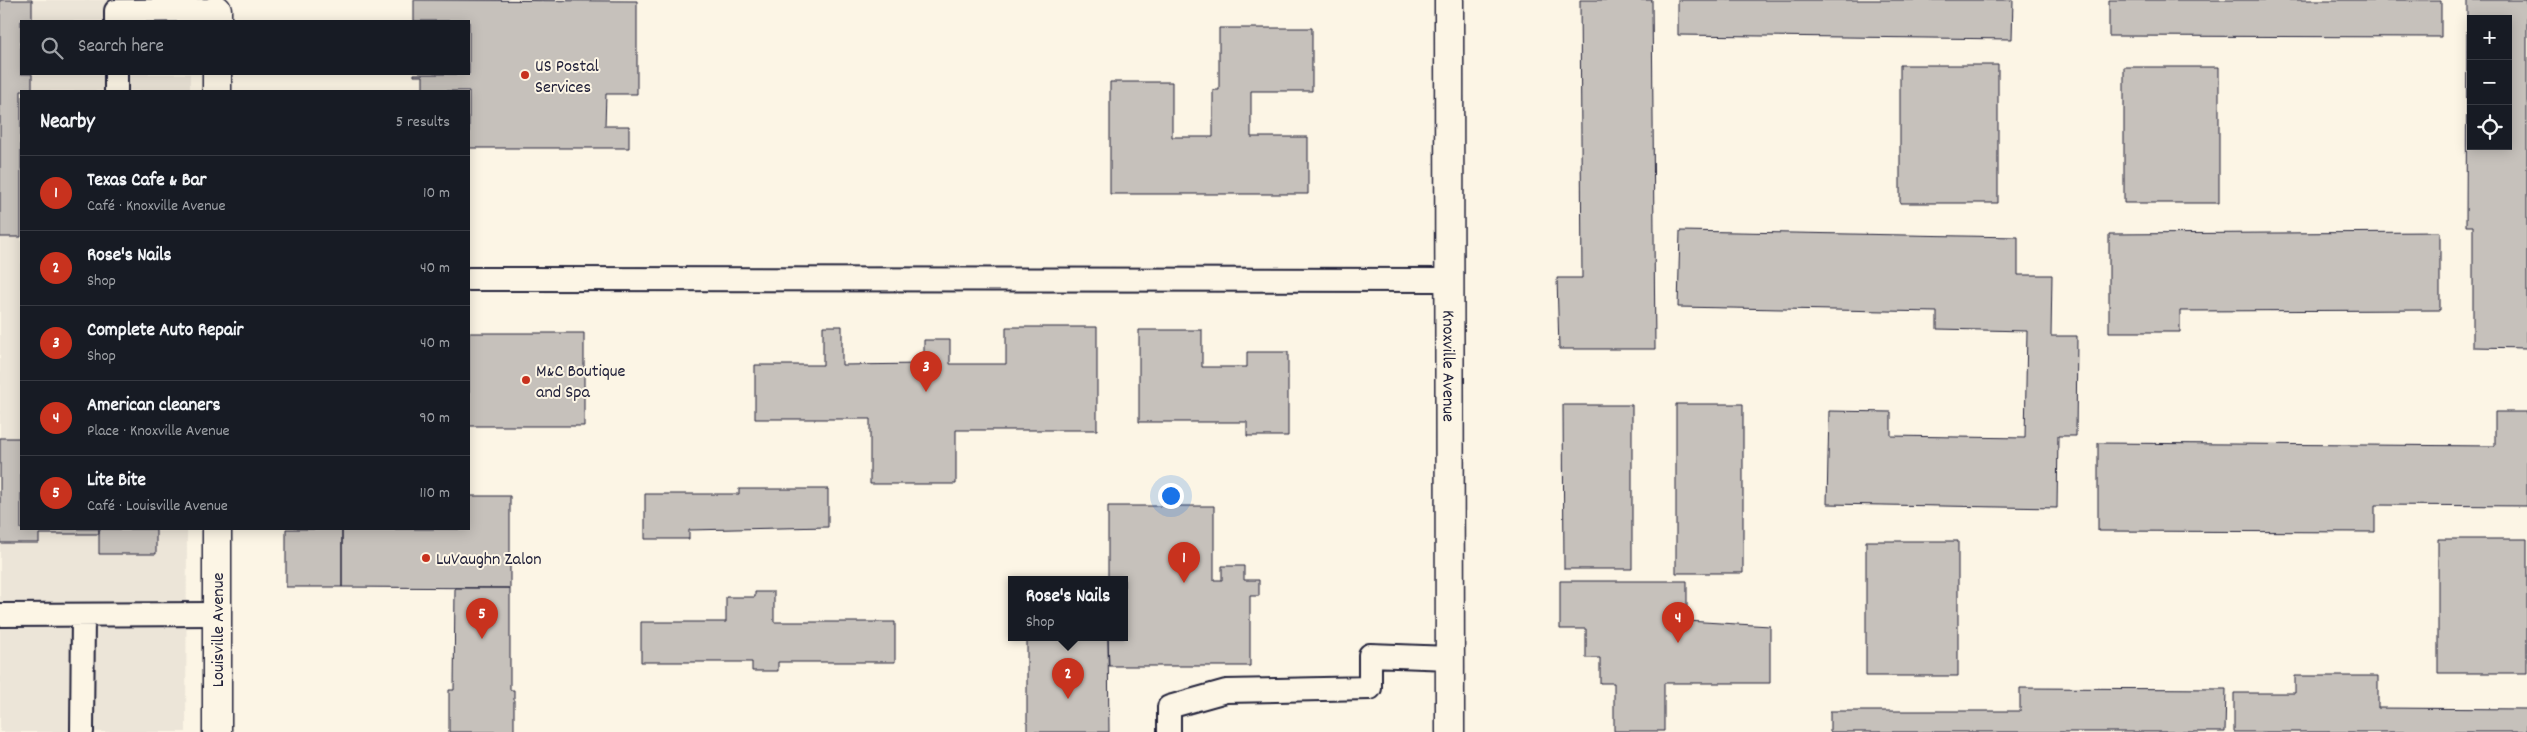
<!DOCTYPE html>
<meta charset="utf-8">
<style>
:root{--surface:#171b24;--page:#242831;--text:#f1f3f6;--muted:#9ea1a6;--line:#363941;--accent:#c8321e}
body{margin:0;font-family:Dekko,sans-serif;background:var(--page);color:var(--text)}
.controls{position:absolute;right:15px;top:15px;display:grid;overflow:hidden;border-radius:0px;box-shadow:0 2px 12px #0003}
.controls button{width:45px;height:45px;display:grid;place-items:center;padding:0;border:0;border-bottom:1px solid var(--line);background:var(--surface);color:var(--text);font:25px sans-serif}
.you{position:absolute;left:1170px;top:495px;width:18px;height:18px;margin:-12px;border:4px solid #fff;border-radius:50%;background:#1a73e8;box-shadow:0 0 0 8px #1a73e833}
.badge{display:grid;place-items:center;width:32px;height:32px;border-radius:50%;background:var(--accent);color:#fff;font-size:16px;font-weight:700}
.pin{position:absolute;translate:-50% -41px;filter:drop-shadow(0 1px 2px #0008)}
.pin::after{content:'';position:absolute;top:26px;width:18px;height:15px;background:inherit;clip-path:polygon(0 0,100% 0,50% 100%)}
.popup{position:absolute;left:1008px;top:576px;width:120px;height:65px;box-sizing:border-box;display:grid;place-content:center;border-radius:0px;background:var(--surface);filter:drop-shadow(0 1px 4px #0005);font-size:16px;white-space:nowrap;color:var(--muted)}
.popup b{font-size:19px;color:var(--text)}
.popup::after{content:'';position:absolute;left:50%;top:100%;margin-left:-10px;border:10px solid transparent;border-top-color:var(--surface)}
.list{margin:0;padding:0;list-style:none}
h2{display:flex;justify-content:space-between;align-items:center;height:65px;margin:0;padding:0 20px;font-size:21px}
h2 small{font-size:16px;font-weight:400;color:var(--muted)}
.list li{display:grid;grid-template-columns:32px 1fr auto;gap:15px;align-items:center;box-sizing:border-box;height:75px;padding:0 20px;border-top:1px solid var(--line)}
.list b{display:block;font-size:19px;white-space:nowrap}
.list p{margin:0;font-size:16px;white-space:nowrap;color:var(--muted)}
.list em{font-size:16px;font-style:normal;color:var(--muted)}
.icon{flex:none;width:28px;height:28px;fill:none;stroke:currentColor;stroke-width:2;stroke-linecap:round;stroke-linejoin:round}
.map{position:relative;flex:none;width:2527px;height:732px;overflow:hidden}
.search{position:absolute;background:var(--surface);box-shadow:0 2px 12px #0003;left:20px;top:20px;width:450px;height:55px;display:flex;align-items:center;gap:12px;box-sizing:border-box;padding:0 18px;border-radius:0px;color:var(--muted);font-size:19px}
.panel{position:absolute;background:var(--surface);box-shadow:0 2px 12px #0003;left:20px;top:90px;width:450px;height:440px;border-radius:0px}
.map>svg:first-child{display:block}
</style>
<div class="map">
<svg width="2527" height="732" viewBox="0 0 2527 732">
<rect width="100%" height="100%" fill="#fcf5e5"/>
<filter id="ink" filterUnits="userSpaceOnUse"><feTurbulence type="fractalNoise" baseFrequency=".02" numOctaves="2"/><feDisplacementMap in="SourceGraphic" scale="10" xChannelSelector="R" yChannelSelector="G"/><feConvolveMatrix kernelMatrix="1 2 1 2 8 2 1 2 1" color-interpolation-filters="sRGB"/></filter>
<g filter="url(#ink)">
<!-- built -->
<path fill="#ece5d8" d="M 0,0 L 190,0 L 190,21 L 21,21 L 21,74 L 190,74 L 190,91 L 21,91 L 21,529 L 187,529 L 186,732 L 0,732 Z"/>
<!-- building -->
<path fill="#c6c1bb" stroke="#22223b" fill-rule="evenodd" d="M 0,0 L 32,0 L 32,21 L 21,21 L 21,74 L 32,74 L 32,91 L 21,91 L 21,237 L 0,237 Z
M 414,0 L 637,1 L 637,94 L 606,94 L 605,126 L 629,126 L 629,148 L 469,148 L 469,91 L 423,91 L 423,76 L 414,76 L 414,74 L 469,74 L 469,21 L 414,21 Z
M 1580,0 L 1652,0 L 1655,349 L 1559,349 L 1557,278 L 1582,278 Z
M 1678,0 L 2013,0 L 2012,39 L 1678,35 Z
M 2109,0 L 2441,0 L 2441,37 L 2109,36 Z
M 2467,0 L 2527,0 L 2527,348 L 2473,347 L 2473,226 L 2466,226 ZM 2471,19 L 2508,19 L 2508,146 L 2471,146 Z
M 1219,28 L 1312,28 L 1312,91 L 1251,91 L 1251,137 L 1308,137 L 1308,194 L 1110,194 L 1110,82 L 1172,82 L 1172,137 L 1213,137 L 1213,90 L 1219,90 Z
M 1900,65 L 1998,65 L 1998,203 L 1900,203 Z
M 2124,67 L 2219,67 L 2219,203 L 2124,203 Z
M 1680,231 L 2018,237 L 2018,275 L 2052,275 L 2051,336 L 2077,336 L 2076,436 L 2058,436 L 2057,508 L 1827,504 L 1829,411 L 1891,412 L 1891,436 L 2025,438 L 2027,331 L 1937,329 L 1937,312 L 1678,307 Z
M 2440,232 L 2440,310 L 2180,311 L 2180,332 L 2109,332 L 2109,234 Z
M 823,326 L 842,326 L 842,365 L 924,364 L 924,340 L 950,340 L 950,364 L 1006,364 L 1006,327 L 1097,327 L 1097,430 L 956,430 L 956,484 L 870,484 L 870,419 L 755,419 L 755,365 L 823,365 Z
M 1139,330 L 1202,330 L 1202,367 L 1247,367 L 1247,352 L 1288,352 L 1288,436 L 1247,436 L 1247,422 L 1139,422 Z
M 469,333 L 584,333 L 584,426 L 469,426 Z
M 1676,404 L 1743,404 L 1743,573 L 1676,573 Z
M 1563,405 L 1632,405 L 1632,569 L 1564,569 Z
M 2495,412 L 2527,412 L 2527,506 L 2375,505 L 2375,532 L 2098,531 L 2098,443 L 2495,446 Z
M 0,438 L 21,438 L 21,529 L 99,529 L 99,534 L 39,534 L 39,543 L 0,543 Z
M 739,489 L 828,489 L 828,527 L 689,530 L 689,539 L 645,539 L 645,494 L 739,494 Z
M 469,496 L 510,496 L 510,588 L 342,587 L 342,529 L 469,529 Z
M 1108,506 L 1214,506 L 1214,580 L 1222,580 L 1222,566 L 1244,566 L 1244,580 L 1259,580 L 1259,596 L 1250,596 L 1250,666 L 1109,666 L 1108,638 L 1124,638 L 1124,580 L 1108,580 Z
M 99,529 L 156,529 L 156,554 L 99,554 Z
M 286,529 L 342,529 L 342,587 L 286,587 Z
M 2438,539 L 2527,539 L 2527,673 L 2438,673 Z
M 1866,541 L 1958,541 L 1958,676 L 1866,676 Z
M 1560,581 L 1687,581 L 1687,621 L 1770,626 L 1770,683 L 1664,683 L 1664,731 L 1614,731 L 1614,683 L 1600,683 L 1600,658 L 1586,658 L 1586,629 L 1560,629 Z
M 455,588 L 510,588 L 510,690 L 514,690 L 514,732 L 449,732 L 449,690 L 454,690 Z
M 755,592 L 774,592 L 774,622 L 895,622 L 895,662 L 778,662 L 778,671 L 752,671 L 752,662 L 641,662 L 641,622 L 726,622 L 726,597 L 755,597 Z
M 1027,638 L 1108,638 L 1109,732 L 1027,732 Z
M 2295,676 L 2378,676 L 2378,708 L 2527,709 L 2527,732 L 2234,732 L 2234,693 L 2295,693 Z
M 2020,688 L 2226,689 L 2225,732 L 1830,732 L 1830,711 L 2020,711 Z"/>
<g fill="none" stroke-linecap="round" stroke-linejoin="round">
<defs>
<path id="service" d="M 116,21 L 116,11 L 217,10
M 116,74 L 116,91
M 469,279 L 1449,280
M 0,615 L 217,614
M 82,732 L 83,615
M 1169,732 L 1169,707 L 1226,691 L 1370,688 L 1370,655 L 1450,658"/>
<g id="minor">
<path id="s1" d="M 1449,0 L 1450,732"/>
<path d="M 217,10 L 217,21"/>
<path d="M 217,74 L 217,91"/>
<path d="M 217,529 L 217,732"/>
</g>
</defs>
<!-- service casing -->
<use href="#service" stroke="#22223b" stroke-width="26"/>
<!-- minor casing -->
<use href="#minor" stroke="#22223b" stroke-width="31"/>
<!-- service -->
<use href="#service" stroke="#fcf5e5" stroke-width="22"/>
<!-- minor -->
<use href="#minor" stroke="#fcf5e5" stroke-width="28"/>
</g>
</g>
<!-- markers -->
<g fill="#c8321e" stroke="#fcf5e5" stroke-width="2">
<circle cx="525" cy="75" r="5"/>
<circle cx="526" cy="380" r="5"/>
<circle cx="426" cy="558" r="5"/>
</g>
<g text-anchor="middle" stroke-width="4" stroke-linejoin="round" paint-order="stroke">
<!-- poi labels -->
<g font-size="18" fill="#22223b" stroke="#fcf5e5" text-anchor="start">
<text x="535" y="71">US Postal<tspan x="535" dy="21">Services</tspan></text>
<text x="536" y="376">M&amp;C Boutique<tspan x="536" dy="21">and Spa</tspan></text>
<text x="436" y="564">LuVaughn Zalon</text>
</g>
<!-- street labels -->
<g font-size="18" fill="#22223b" stroke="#fcf5e5">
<text dy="6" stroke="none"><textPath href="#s1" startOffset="366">Knoxville Avenue</textPath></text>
<text transform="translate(217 630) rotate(-90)" y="6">Louisville Avenue</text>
</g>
</g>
</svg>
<div class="controls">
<button>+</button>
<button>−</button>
<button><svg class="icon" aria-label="locate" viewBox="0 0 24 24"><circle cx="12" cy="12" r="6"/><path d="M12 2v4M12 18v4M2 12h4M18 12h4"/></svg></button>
</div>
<div class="you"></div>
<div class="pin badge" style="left:1184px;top:583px">1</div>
<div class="pin badge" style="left:1068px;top:699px">2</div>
<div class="popup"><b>Rose's Nails</b>Shop</div>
<div class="pin badge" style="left:926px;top:392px">3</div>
<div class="pin badge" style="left:1678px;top:643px">4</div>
<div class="pin badge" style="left:482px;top:639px">5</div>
<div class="search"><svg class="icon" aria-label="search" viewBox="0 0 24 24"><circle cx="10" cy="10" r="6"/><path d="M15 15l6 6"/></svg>Search here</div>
<section class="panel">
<h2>Nearby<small>5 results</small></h2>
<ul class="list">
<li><span class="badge">1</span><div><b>Texas Cafe &amp; Bar</b><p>Café · Knoxville Avenue</p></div><em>10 m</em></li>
<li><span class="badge">2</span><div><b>Rose's Nails</b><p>Shop</p></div><em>40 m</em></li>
<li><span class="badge">3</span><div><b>Complete Auto Repair</b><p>Shop</p></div><em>40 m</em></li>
<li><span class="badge">4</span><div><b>American cleaners</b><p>Place · Knoxville Avenue</p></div><em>90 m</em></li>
<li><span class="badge">5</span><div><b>Lite Bite</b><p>Café · Louisville Avenue</p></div><em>110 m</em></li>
</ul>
</section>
</div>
